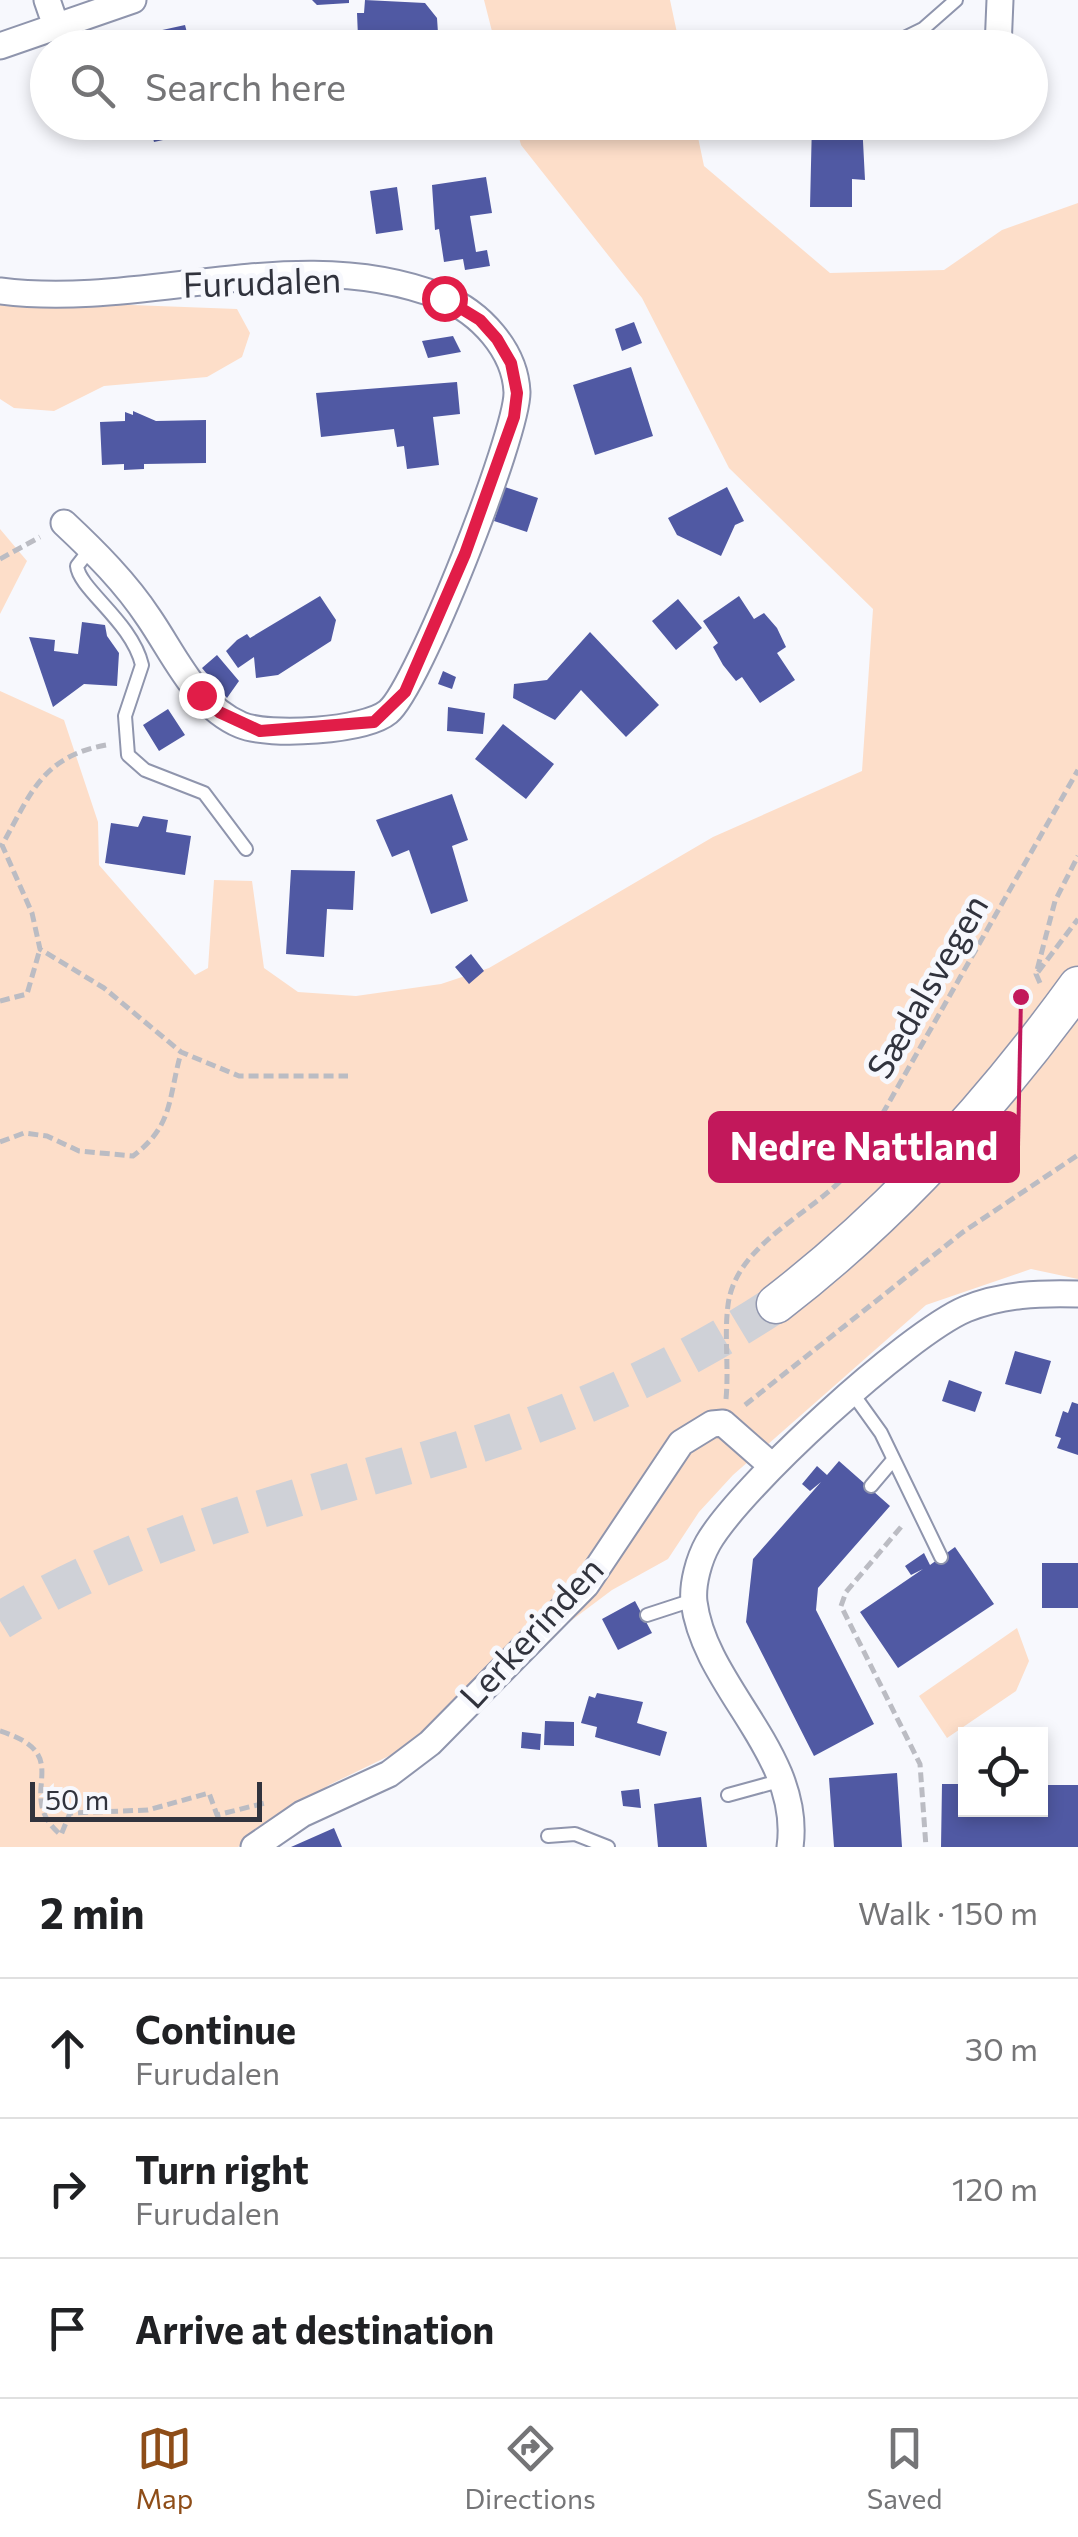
<!DOCTYPE html>
<meta charset="utf-8">
<style>
:root{--surface:#fff;--page:#f6f6f6;--text:#202124;--muted:#757577;--line:#e0e0e0;--accent:#8e4d18}
body{margin:0;font-family:Commissioner,sans-serif;background:var(--page);color:var(--text)}
.controls{position:absolute;right:30px;bottom:30px;display:grid;overflow:hidden;border-radius:0px;box-shadow:0 5px 15px #0003}
.controls button{width:90px;height:90px;display:grid;place-items:center;padding:0;border:0;border-bottom:2px solid var(--line);background:var(--surface);color:var(--text);font:50px sans-serif}
.scale{position:absolute;left:30px;bottom:25px;width:232px;box-sizing:border-box;padding-left:10px;border:5px solid #31333d;border-top:0;font-size:28px;line-height:35px;white-space:nowrap;color:#31333d;-webkit-text-stroke:8px #f7f8fd;paint-order:stroke}
.stop{position:absolute;width:30px;height:30px;margin:-22px;border:8px solid #e11d48;border-radius:50%;background:#fff}
.stop.end{background:#e11d48;border-color:#fff;box-shadow:0 2px 10px #0008}
.list{margin:0;padding:0;list-style:none}
h2{display:flex;justify-content:space-between;align-items:center;height:130px;margin:0;padding:0 40px;font-size:42px}
h2 small{font-size:32px;font-weight:400;color:var(--muted)}
.list li{display:grid;grid-template-columns:65px 1fr auto;gap:30px;align-items:center;box-sizing:border-box;height:140px;padding:0 40px;border-top:2px solid var(--line)}
.list b{display:block;font-size:38px;white-space:nowrap}
.list p{margin:0;font-size:32px;white-space:nowrap;color:var(--muted)}
.list em{font-size:32px;font-style:normal;color:var(--muted)}
.icon{flex:none;width:55px;height:55px;fill:none;stroke:currentColor;stroke-width:2;stroke-linecap:round;stroke-linejoin:round}
.map{position:relative;flex:none;width:1078px;height:1847px;overflow:hidden}
.search{position:absolute;background:var(--surface);box-shadow:0 5px 15px #0003;left:30px;right:30px;top:30px;height:110px;display:flex;align-items:center;gap:25px;box-sizing:border-box;padding:0 35px;border-radius:55px;color:var(--muted);font-size:38px}
.sheet{height:550px;background:var(--surface)}
nav{display:flex;justify-content:space-around;align-items:center;box-sizing:border-box;height:140px;border-top:2px solid var(--line);background:var(--surface);font-size:28px;color:var(--muted)}
nav a{display:grid;justify-items:center;gap:5px}
nav .on{color:var(--accent)}
.map>svg:first-child{display:block}
</style>
<div class="map">
<svg width="1078" height="1847" viewBox="0 0 1078 1847">
<rect width="100%" height="100%" fill="#f7f8fd"/>
<!-- green -->
<path fill="#fddec9" d="M 484,0 L 670,0 L 680,47 L 496,47 Z
M 515,123 L 695,123 L 704,166 L 830,273 L 944,270 L 1002,230 L 1078,203 L 1078,1279 L 1031,1269 L 926,1305 L 733,1475 L 699,1512 L 668,1559 L 612,1590 L 395,1753 L 329,1785 L 238,1847 L 0,1847 L 0,691 L 64,720 L 98,822 L 99,865 L 195,975 L 208,968 L 214,880 L 252,881 L 264,968 L 298,992 L 356,996 L 441,984 L 489,968 L 713,837 L 862,771 L 873,609 L 729,468 L 642,298 L 521,145 Z
M 0,300 L 237,309 L 250,333 L 242,357 L 207,377 L 104,386 L 54,411 L 14,408 L 0,399 Z
M 0,529 L 27,561 L 0,614 Z
M 1017,1628 L 1029,1661 L 1016,1691 L 947,1738 L 919,1696 Z"/>
<!-- building -->
<path fill="#5059a3" d="M 312,0 L 349,0 L 349,3 L 317,5 Z
M 365,0 L 425,3 L 437,18 L 438,33 L 427,34 L 428,48 L 368,48 L 368,37 L 358,37 L 357,13 L 364,13 Z
M 185,25 L 191,48 L 147,48 L 144,34 Z
M 149,122 L 168,122 L 172,138 L 154,142 Z
M 812,122 L 862,122 L 865,180 L 852,179 L 852,207 L 810,207 Z
M 486,177 L 492,213 L 470,216 L 476,252 L 487,250 L 490,266 L 465,270 L 463,259 L 444,262 L 439,229 L 435,230 L 432,185 Z
M 397,187 L 403,230 L 376,234 L 370,191 Z
M 634,322 L 642,343 L 622,351 L 615,329 Z
M 453,336 L 461,352 L 428,358 L 422,341 Z
M 631,367 L 653,436 L 595,455 L 573,385 Z
M 457,382 L 460,414 L 433,417 L 439,465 L 407,469 L 404,446 L 397,447 L 394,429 L 321,437 L 316,393 Z
M 133,411 L 156,421 L 206,420 L 206,463 L 144,464 L 144,469 L 124,470 L 124,464 L 102,465 L 100,422 L 125,421 L 125,412 L 133,415 Z
M 505,487 L 538,498 L 527,532 L 494,521 Z
M 727,487 L 744,521 L 735,525 L 721,556 L 677,535 L 668,518 Z
M 320,596 L 336,620 L 331,641 L 278,675 L 256,678 L 254,657 L 238,668 L 226,651 L 237,640 L 247,634 L 250,638 Z
M 739,596 L 754,619 L 764,613 L 777,628 L 786,647 L 777,653 L 795,680 L 760,703 L 742,677 L 736,681 L 723,665 L 713,647 L 718,643 L 703,621 Z
M 678,599 L 702,628 L 676,650 L 652,621 Z
M 82,622 L 105,625 L 107,636 L 119,653 L 117,686 L 84,684 L 53,707 L 29,637 L 55,640 L 54,651 L 78,654 Z
M 590,632 L 659,705 L 626,737 L 581,690 L 555,720 L 513,698 L 514,684 L 547,680 Z
M 217,655 L 239,681 L 227,698 L 202,668 Z
M 443,671 L 456,677 L 452,689 L 438,684 Z
M 448,707 L 485,713 L 483,734 L 447,731 Z
M 168,709 L 185,735 L 159,751 L 143,725 Z
M 503,724 L 554,764 L 526,799 L 475,759 Z
M 452,794 L 468,840 L 452,846 L 468,901 L 431,914 L 409,850 L 392,857 L 376,820 Z
M 143,816 L 168,820 L 166,832 L 191,836 L 185,875 L 105,863 L 111,823 L 138,827 Z
M 291,870 L 355,871 L 353,910 L 327,909 L 324,957 L 286,954 Z
M 471,954 L 484,971 L 469,984 L 455,967 Z
M 1015,1351 L 1051,1361 L 1041,1394 L 1005,1384 Z
M 949,1380 L 982,1392 L 975,1412 L 942,1401 Z
M 1072,1402 L 1078,1404 L 1078,1455 L 1057,1448 L 1061,1438 L 1055,1436 L 1063,1411 L 1068,1413 Z
M 839,1461 L 890,1506 L 818,1588 L 816,1610 L 874,1724 L 814,1756 L 746,1622 L 753,1559 L 821,1482 L 810,1491 L 802,1484 L 817,1466 L 827,1475 Z
M 955,1547 L 994,1604 L 898,1668 L 860,1612 L 923,1569 L 911,1575 L 905,1566 L 924,1553 L 930,1565 Z
M 1042,1563 L 1078,1563 L 1078,1608 L 1042,1608 Z
M 635,1601 L 652,1633 L 618,1650 L 602,1619 Z
M 597,1693 L 643,1702 L 637,1723 L 667,1732 L 660,1756 L 595,1737 L 597,1727 L 581,1723 L 589,1696 L 595,1698 Z
M 545,1721 L 574,1722 L 574,1746 L 544,1745 Z
M 522,1732 L 541,1734 L 540,1750 L 521,1748 Z
M 897,1773 L 902,1847 L 834,1847 L 829,1778 Z
M 942,1784 L 966,1784 L 966,1810 L 1040,1810 L 1040,1785 L 1078,1785 L 1078,1847 L 941,1847 Z
M 639,1789 L 641,1808 L 623,1806 L 621,1791 Z
M 701,1797 L 707,1847 L 658,1847 L 654,1804 Z
M 334,1828 L 342,1847 L 291,1847 Z"/>
<g fill="none" stroke-linecap="round" stroke-linejoin="round">
<!-- secondary-tunnel -->
<path stroke="#cfd1d7" stroke-width="38" stroke-dasharray="38 19" stroke-linecap="butt" d="M 0,1621 C 140,1535 298,1499 453,1452 C 568,1417 676,1370 776,1304"/>
<defs>
<path id="service" d="M 884,48 L 923,29 L 956,0
M 91,548 L 77,566 C 79,589 132,622 142,665 L 125,716 L 128,755 L 145,770 L 204,793 L 246,849
M 853,1394 L 881,1433 L 941,1557
M 871,1486 L 893,1460
M 647,1615 L 693,1600
M 728,1795 L 779,1781
M 548,1836 L 575,1834 L 608,1847"/>
<path id="minor" d="M 47,0 L 56,26
M 0,46 L 133,0
M 998,48 L 1000,0
M 0,291 C 146,310 299,240 442,297 C 480,312 515,350 517,392 C 518,433 418,688 388,712 C 365,731 269,737 241,725 C 196,706 175,656 149,618 C 126,583 95,552 64,523
M 254,1847 L 302,1814 L 389,1774 L 430,1743 L 586,1585 L 681,1443 L 712,1424 L 723,1423 L 772,1466
M 790,1847 C 803,1754 705,1688 694,1602 C 692,1584 699,1559 708,1543 C 740,1487 907,1334 966,1309 C 1003,1294 1039,1293 1078,1294"/>
<path id="secondary" d="M 776,1304 C 893,1214 991,1106 1078,986"/>
</defs>
<!-- service casing -->
<use href="#service" stroke="#8f95ad" stroke-width="16"/>
<!-- minor casing -->
<use href="#minor" stroke="#8f95ad" stroke-width="29"/>
<!-- secondary casing -->
<use href="#secondary" stroke="#8f95ad" stroke-width="41"/>
<!-- path -->
<path stroke="#bbbcc3" stroke-width="5" stroke-dasharray="10 5" stroke-linecap="butt" d="M 0,559 L 40,537
M 106,745 C 41,757 31,794 2,845 L 32,913 L 40,949 L 104,988 L 181,1052 L 239,1076 L 348,1076
M 1038,972 L 1078,919
M 1040,983 L 1036,974 L 1055,901 L 1078,856
M 0,1001 L 27,994 L 40,949
M 0,1142 L 24,1133 L 47,1136 L 79,1151 L 133,1156 C 174,1125 168,1098 181,1053
M 726,1399 C 729,1367 724,1336 728,1305 C 736,1243 812,1215 850,1171 L 1078,770
M 745,1405 L 963,1232 L 1078,1155
M 901,1527 L 846,1592 L 841,1606 L 920,1764 L 926,1847
M 0,1731 C 80,1756 11,1794 61,1835 L 70,1813 L 148,1810 L 209,1793 L 217,1815 L 265,1803"/>
<!-- service -->
<use href="#service" stroke="#fff" stroke-width="12"/>
<!-- minor -->
<use href="#minor" stroke="#fff" stroke-width="25"/>
<!-- secondary -->
<use href="#secondary" stroke="#fff" stroke-width="38"/>
</g>
<g fill="none" stroke-linecap="round" stroke-linejoin="round">
<!-- route -->
<path stroke="#e11d48" stroke-width="12" d="M 201,695 L 219,712 L 260,731 L 374,722 L 405,692 L 465,554 L 514,417 L 517,393 L 511,363 L 497,339 L 480,320 L 444,298"/>
</g>
<g text-anchor="middle" stroke-width="10" stroke-linejoin="round" paint-order="stroke">
<!-- street labels -->
<g font-size="35" fill="#31333d" stroke="#f7f8fd">
<text transform="translate(262 283) rotate(-2)" y="12">Furudalen</text>
<text transform="translate(928 987) rotate(-60)" y="12">Sædalsvegen</text>
<text transform="translate(532 1633) rotate(-47)" y="12">Lerkerinden</text>
</g>
</g>
<!-- callouts -->
<path fill="none" stroke="#c2185b" stroke-width="4" d="M1021 997L1018 1147"/>
<circle fill="#c2185b" stroke="#f7f8fd" stroke-width="4" cx="1021" cy="997" r="10"/>
<rect fill="#c2185b" stroke="#c2185b" stroke-width="4" x="710" y="1113" width="308" height="68" rx="10"/>
<g font-size="38" text-anchor="middle" font-weight="bold" fill="#fff">
<text x="864" y="1160">Nedre Nattland</text>
</g>
</svg>
<div class="controls">
<button><svg class="icon" aria-label="locate" viewBox="0 0 24 24"><circle cx="12" cy="12" r="6"/><path d="M12 2v4M12 18v4M2 12h4M18 12h4"/></svg></button>
</div>
<div class="scale">50 m</div>
<div class="stop" style="left:444px;top:298px"></div>
<div class="stop end" style="left:201px;top:695px"></div>
<div class="search"><svg class="icon" aria-label="search" viewBox="0 0 24 24"><circle cx="10" cy="10" r="6"/><path d="M15 15l6 6"/></svg>Search here</div>
</div>
<section class="sheet">
<h2>2 min<small>Walk · 150 m</small></h2>
<ul class="list">
<li><svg class="icon" aria-label="ahead" viewBox="0 0 24 24"><path d="M12 20V5M6 11l6-6 6 6"/></svg><div><b>Continue</b><p>Furudalen</p></div><em>30 m</em></li>
<li><svg class="icon" aria-label="right" viewBox="0 0 24 24"><path d="M7 20v-9h11M14 6l5 5-5 5"/></svg><div><b>Turn right</b><p>Furudalen</p></div><em>120 m</em></li>
<li><svg class="icon" aria-label="arrive" viewBox="0 0 24 24"><path d="M6 21V4h12l-3 4 3 4H6"/></svg><div><b>Arrive at destination</b></div></li>
</ul>
</section>
<nav>
<a class="on"><svg class="icon" aria-label="map" viewBox="0 0 24 24"><path d="M3 6l6-2 6 2 6-2v14l-6 2-6-2-6 2zM9 4v14M15 6v14"/></svg>Map</a>
<a><svg class="icon" aria-label="directions" viewBox="0 0 24 24"><path d="M12 3l9 9-9 9-9-9zM9 14v-3h6M13 9l2 2-2 2"/></svg>Directions</a>
<a><svg class="icon" aria-label="saved" viewBox="0 0 24 24"><path d="M7 4h10v16l-5-4-5 4z"/></svg>Saved</a>
</nav>
